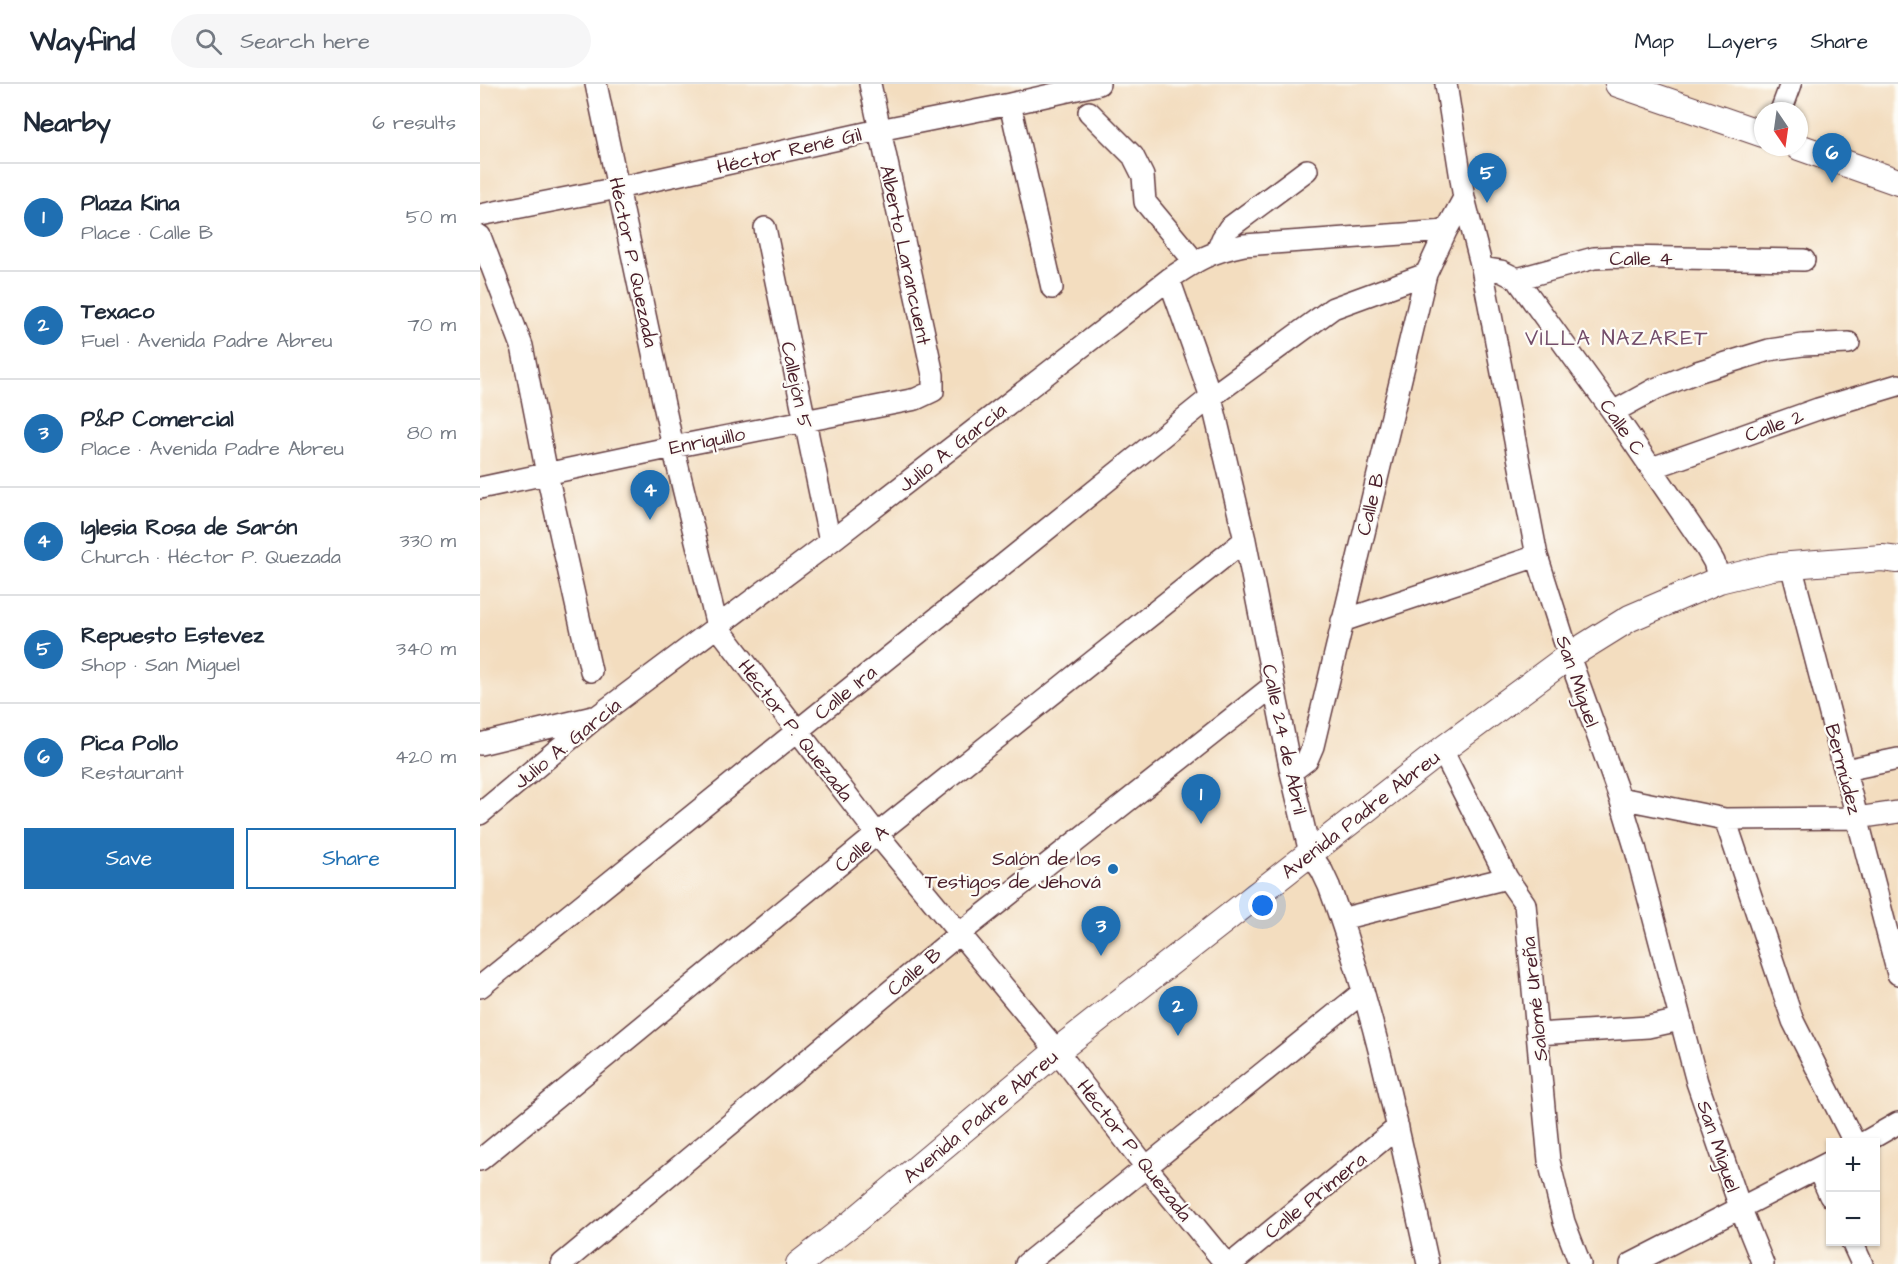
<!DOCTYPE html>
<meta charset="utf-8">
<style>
:root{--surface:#fff;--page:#f6f6f7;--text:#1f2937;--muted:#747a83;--line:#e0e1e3;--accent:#1f6fb2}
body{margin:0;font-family:"Architects Daughter",sans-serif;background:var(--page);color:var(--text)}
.controls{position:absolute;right:18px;bottom:18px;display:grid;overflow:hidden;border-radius:0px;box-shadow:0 2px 4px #0004}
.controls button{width:54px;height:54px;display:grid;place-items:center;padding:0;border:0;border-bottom:2px solid var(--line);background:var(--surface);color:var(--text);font:30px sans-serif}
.compass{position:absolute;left:1274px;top:18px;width:54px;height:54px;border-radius:50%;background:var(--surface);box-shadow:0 2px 4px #0004;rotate:167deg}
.you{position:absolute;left:783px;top:822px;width:21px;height:21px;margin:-15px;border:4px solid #fff;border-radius:50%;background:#1a73e8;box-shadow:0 0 0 9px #1a73e833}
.badge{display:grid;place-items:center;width:39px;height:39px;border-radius:50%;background:var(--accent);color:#fff;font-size:20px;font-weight:700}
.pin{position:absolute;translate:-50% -50px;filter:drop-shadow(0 2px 3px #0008)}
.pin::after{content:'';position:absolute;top:32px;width:21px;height:18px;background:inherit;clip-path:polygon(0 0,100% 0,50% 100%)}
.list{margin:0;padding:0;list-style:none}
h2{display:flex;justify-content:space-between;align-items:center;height:78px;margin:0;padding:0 24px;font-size:26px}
h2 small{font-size:20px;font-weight:400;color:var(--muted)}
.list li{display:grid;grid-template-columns:39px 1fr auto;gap:18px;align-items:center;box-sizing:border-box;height:108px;padding:0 24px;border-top:2px solid var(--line)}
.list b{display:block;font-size:22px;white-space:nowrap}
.list p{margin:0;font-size:20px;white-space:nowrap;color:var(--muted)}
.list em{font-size:20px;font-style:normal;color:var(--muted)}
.actions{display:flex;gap:12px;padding:18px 24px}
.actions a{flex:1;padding:14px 0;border:2px solid var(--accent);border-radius:0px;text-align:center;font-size:21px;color:var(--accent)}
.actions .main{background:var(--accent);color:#fff}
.icon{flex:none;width:33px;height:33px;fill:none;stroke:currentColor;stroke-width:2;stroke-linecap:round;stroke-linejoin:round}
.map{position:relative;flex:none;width:1418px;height:1180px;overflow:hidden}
header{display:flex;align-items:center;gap:36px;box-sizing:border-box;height:84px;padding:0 30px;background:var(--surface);border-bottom:2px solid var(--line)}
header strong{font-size:28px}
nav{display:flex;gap:33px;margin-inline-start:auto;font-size:21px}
.search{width:420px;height:54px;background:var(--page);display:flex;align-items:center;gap:15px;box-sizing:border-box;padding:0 21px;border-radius:33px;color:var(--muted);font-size:22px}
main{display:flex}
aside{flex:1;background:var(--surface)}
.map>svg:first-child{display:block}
</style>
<header>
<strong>Wayfind</strong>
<div class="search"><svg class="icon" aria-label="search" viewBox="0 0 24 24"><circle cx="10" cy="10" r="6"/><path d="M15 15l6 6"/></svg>Search here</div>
<nav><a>Map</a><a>Layers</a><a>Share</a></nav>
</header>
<main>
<aside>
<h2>Nearby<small>6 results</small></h2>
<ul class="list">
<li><span class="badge">1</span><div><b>Plaza Kina</b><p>Place · Calle B</p></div><em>50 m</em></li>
<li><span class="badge">2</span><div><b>Texaco</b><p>Fuel · Avenida Padre Abreu</p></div><em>70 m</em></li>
<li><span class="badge">3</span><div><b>P&amp;P Comercial</b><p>Place · Avenida Padre Abreu</p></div><em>80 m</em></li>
<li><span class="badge">4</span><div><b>Iglesia Rosa de Sarón</b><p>Church · Héctor P. Quezada</p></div><em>330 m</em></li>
<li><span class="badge">5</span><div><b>Repuesto Estevez</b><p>Shop · San Miguel</p></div><em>340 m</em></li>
<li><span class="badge">6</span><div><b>Pica Pollo</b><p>Restaurant</p></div><em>420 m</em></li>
</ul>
<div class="actions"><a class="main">Save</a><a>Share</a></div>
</aside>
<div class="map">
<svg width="1418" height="1180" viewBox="0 0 1418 1180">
<rect width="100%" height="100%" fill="#fdfcf7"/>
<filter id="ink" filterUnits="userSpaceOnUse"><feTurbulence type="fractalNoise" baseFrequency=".0167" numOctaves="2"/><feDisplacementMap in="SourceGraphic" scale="12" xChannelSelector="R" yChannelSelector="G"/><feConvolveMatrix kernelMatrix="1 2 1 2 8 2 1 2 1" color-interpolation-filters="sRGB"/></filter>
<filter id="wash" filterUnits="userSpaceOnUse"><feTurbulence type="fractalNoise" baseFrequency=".008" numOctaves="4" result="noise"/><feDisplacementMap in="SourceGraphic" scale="24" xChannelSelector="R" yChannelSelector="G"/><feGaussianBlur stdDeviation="1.35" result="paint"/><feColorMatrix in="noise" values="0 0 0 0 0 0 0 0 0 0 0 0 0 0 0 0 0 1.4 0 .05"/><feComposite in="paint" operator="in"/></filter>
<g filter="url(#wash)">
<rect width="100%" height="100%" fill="#f3ddbf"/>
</g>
<g filter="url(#ink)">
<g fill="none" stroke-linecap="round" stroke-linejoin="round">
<defs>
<path id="minor" d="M 116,0 L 193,363 L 237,542 L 397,750 L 577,967 L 666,1083 L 746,1180
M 966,0 L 984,114 L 1002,184 L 1057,472 L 1089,572 L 1140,714 L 1155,763 L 1217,998 L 1260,1123 L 1283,1180
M 530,20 L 572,204
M 1301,27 L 1311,0
M 609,28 L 653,72 L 663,92 L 665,118 L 715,178
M 0,131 L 138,104 L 399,46 L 530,20 L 619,0
M 285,144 L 350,458
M 0,152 L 42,262 L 67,390 L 111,587
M 737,167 L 742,155 L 749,144 L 827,86
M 1002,184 L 1021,187 L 1037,195 L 1114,174 L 1137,173 L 1324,176
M 689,195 L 731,313 L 765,456 L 811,688 L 830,769 L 842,787 L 849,802 C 894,924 920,1053 948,1180
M 1037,195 L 1133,328 L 1226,464 L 1234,478 L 1239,496
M 1133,328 L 1175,305 L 1217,288 L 1289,266 L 1323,261 L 1369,259
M 1172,384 L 1338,325 L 1418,301
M 0,404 L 193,363 L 436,315 L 453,307 L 453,291 L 390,0
M 1311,481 L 1418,890
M 862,537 L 1057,472
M 0,660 L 113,633
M 962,666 L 1027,794 L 1045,820 L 1069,1077 L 1084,1138 L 1100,1180
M 1365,686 L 1418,675
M 811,688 L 827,676 L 833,662 L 946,190 L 966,147
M 1140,714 L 1245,735 L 1377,734 L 1418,728
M 0,730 L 119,631 L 350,458 L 689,195 C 717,176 730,168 764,161 L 966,147 L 984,114
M 1245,735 L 1313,937 L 1374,1058
M 861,835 L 1027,794
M 0,903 L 731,313 L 853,224 L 946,190
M 1057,950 L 1168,943 L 1200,936
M 1385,1058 L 1418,1039
M 0,1076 L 397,750 L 765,456
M 1338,1085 L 1350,1112
M 1372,1158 L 1382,1180
M 82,1180 L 479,850 L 793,602
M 546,1180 L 883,908
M 751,1180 L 918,1043
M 1151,1180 L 1350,1078"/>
<path id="major" d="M 1138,0 L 1283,50
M 1319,63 L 1418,98
M 319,1180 L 373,1138 L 577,967 L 962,666 L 1089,572 L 1150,534 L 1239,496 L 1292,483 L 1311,481 L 1402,474 L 1418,476"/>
</defs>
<!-- minor casing -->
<use href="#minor" stroke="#633c41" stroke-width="24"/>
<!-- major casing -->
<use href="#major" stroke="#633c41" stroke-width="28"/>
<!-- minor -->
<use href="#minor" stroke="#fff" stroke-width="21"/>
<!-- major -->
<use href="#major" stroke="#fff" stroke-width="26"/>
</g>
</g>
<!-- markers -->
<circle fill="#1f6fb2" stroke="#fdfcf7" stroke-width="2" cx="633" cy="785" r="6"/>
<g text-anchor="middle" stroke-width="4.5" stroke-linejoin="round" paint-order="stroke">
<!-- street labels -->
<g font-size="20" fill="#4a1f2b" stroke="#fdfcf7">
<text transform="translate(309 66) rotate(-13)" y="7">Héctor René Gil</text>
<text transform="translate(426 171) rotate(78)" y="7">Alberto Larancuent</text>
<text x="1161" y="181">Calle 4</text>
<text transform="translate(154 178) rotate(78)" y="7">Héctor P. Quezada</text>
<text transform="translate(317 301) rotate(78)" y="7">Callejón 5</text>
<text transform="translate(1294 341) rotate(-20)" y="7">Calle 2</text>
<text transform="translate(1143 343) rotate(55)" y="7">Calle C</text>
<text transform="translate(227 356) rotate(-11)" y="7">Enriquillo</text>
<text transform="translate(472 363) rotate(-38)" y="7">Julio A. García</text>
<text transform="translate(890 420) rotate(-76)" y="7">Calle B</text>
<text transform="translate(1098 597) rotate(71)" y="7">San Miguel</text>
<text transform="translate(365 608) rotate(-39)" y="7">Calle 1ra</text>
<text transform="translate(316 646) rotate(52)" y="7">Héctor P. Quezada</text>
<text transform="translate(805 655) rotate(78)" y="7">Calle 24 de Abril</text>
<text transform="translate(87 659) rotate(-39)" y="7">Julio A. García</text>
<text transform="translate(1364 685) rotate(75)" y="7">Bermúdez</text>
<text transform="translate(880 730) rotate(-38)" y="7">Avenida Padre Abreu</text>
<text transform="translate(381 764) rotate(-39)" y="7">Calle A</text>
<text transform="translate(434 887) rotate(-40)" y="7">Calle B</text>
<text transform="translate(1054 915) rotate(-96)" y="7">Salomé Ureña</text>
<text transform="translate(500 1032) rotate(-40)" y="7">Avenida Padre Abreu</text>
<text transform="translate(1239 1062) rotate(71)" y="7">San Miguel</text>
<text transform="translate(655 1066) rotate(52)" y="7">Héctor P. Quezada</text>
<text transform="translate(835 1111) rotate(-39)" y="7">Calle Primera</text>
</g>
<!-- poi labels -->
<g font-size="20" fill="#4a1f2b" stroke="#fdfcf7" text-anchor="end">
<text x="621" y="781">Salón de los<tspan x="621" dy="23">Testigos de Jehová</tspan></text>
</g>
<!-- neighbourhood labels -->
<g font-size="21" letter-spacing="1.5" fill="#734d6a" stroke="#fdfcf7">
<text x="1137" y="261">VILLA NAZARET</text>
</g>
</g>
</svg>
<div class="controls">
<button>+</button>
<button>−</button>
</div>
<svg class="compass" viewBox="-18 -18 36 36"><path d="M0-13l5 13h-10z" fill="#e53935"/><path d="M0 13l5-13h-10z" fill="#747a83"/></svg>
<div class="you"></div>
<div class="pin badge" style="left:721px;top:740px">1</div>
<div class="pin badge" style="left:698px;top:952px">2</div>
<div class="pin badge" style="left:621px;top:872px">3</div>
<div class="pin badge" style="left:170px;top:436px">4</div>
<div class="pin badge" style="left:1007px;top:119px">5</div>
<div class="pin badge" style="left:1352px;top:99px">6</div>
</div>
</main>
